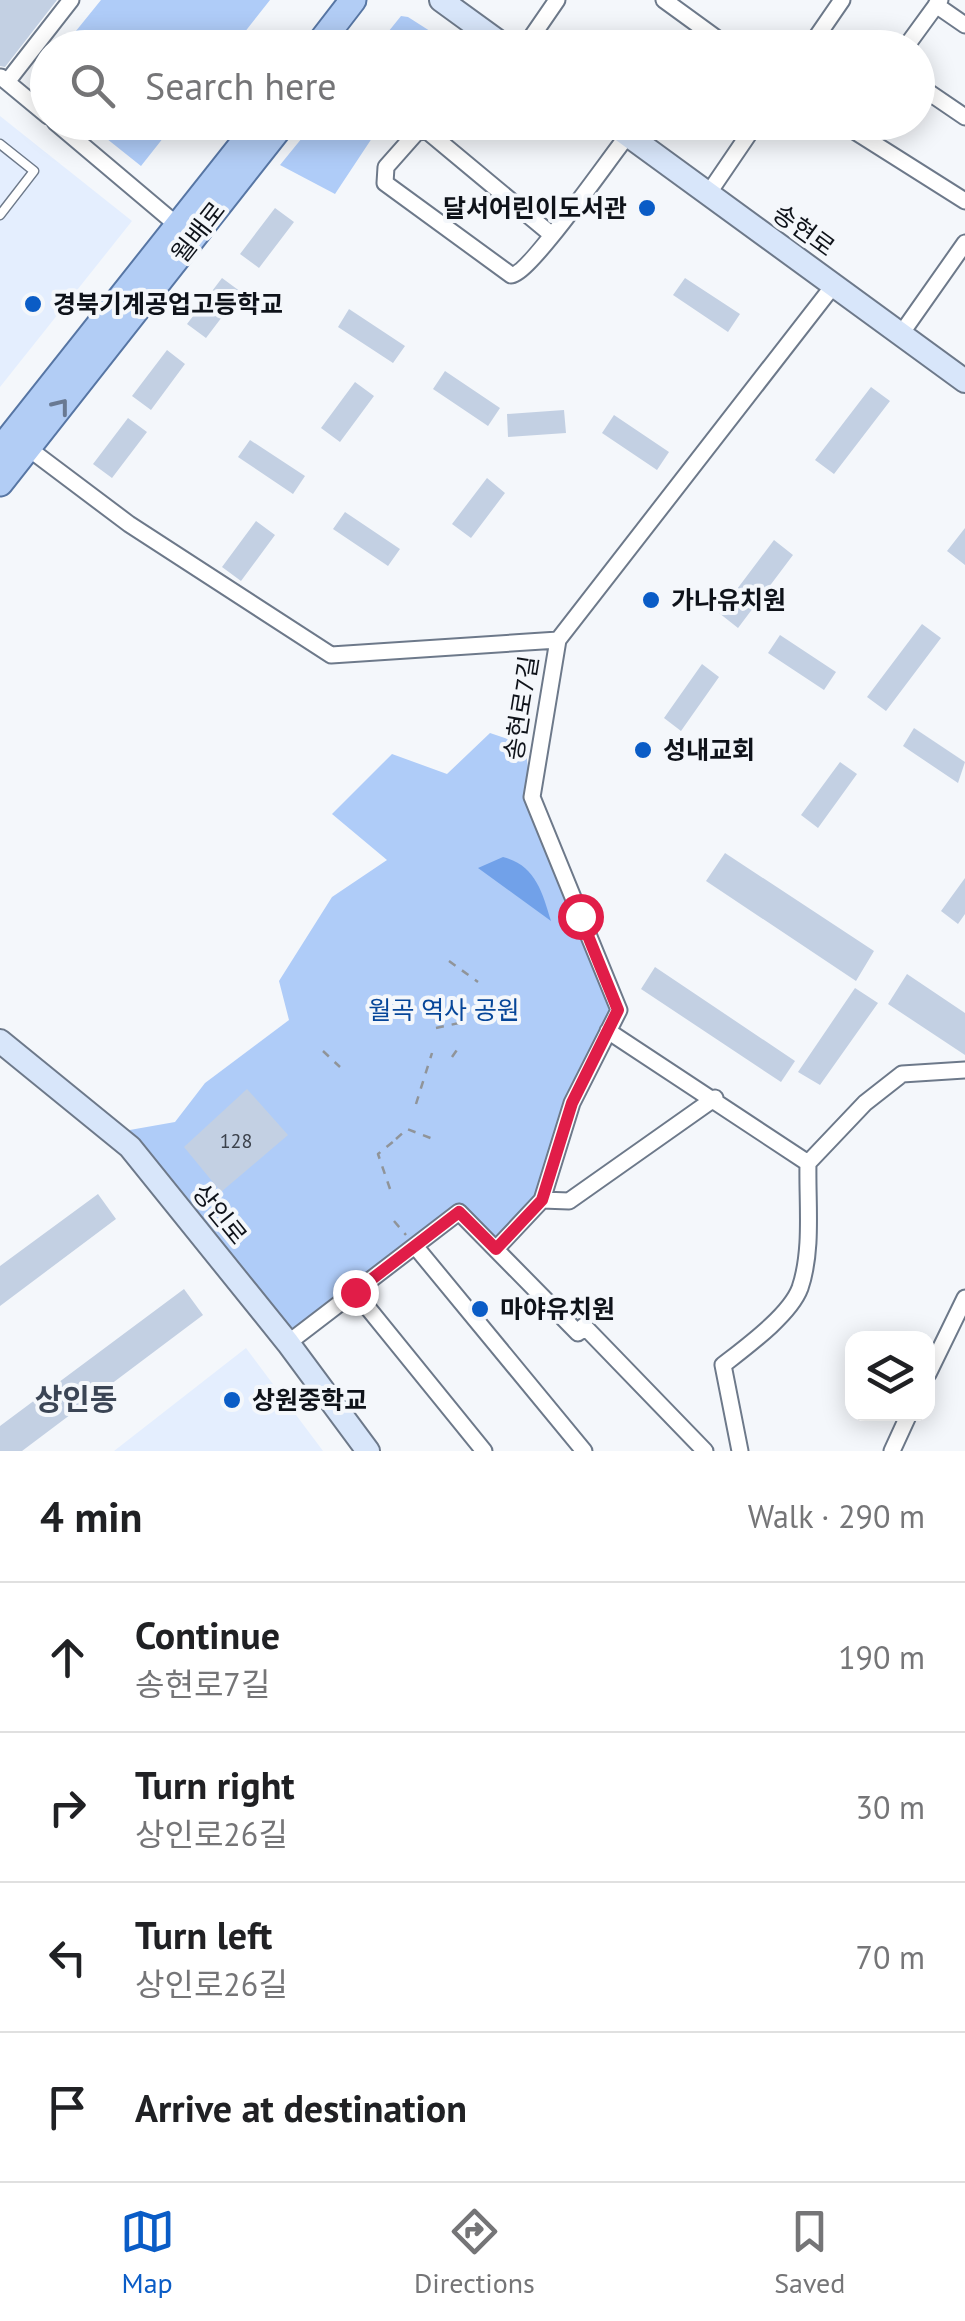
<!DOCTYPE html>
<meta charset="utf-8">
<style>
:root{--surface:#fff;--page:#f2f2f2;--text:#202124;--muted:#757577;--line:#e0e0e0;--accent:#0a5cc6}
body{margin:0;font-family:"PT Sans","Noto Sans KR",sans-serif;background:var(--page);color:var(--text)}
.controls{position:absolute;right:30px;bottom:30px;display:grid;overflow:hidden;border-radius:20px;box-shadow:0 5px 25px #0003}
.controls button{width:90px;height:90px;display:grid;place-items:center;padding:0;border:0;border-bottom:2px solid var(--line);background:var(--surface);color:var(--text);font:50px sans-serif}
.stop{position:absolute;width:30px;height:30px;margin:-22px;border:8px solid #e11d48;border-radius:50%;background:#fff}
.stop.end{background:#e11d48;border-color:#fff;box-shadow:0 2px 10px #0008}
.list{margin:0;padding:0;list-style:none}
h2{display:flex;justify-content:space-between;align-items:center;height:130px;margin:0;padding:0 40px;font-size:42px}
h2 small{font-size:32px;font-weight:400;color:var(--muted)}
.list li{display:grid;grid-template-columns:65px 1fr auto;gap:30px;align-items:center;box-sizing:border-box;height:150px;padding:0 40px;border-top:2px solid var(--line)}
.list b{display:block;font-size:38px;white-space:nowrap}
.list p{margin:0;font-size:32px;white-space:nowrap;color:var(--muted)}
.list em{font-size:32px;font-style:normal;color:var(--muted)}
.icon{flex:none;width:55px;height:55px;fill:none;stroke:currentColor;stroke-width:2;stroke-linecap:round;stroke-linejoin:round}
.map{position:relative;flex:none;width:965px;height:1451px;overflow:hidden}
.search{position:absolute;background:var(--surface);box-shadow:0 5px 25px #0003;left:30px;right:30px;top:30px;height:110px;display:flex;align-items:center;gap:25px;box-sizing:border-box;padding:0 35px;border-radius:55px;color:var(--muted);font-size:38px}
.sheet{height:730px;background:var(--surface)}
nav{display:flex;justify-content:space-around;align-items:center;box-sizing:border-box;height:140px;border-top:2px solid var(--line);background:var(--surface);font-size:28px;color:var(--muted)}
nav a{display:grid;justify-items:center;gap:5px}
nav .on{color:var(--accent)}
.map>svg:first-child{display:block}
</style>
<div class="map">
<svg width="965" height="1451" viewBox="0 0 965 1451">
<rect width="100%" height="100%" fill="#f4f7fb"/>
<!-- built -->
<path fill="#e4eefe" d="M 0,116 L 132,221 L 0,387 Z
M 246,1348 L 323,1451 L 114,1451 Z"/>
<!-- green -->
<path fill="#afccf8" d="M 101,0 L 270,0 L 233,47 L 63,47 Z
M 401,16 L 408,17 L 455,47 L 376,47 Z
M 315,122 L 382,123 L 335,194 L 280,165 Z
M 87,123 L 175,123 L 141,166 Z
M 490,733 L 525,745 L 532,797 L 619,1010 L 572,1103 L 542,1200 L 496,1249 L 460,1213 L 288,1343 L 124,1131 L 175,1122 L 205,1083 L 289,1020 L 279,981 L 332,897 L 387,860 L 332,814 L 392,754 L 447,774 Z"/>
<!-- water -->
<path fill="#71a1e9" d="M 503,857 C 535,865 542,891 551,921 L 478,868 Z"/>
<!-- building -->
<path fill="#c3d0e3" d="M 0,0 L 57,0 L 5,67 L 0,66 Z
M 275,208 L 294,222 L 259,268 L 240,254 Z
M 222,278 L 241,292 L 206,338 L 187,324 Z
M 685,278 L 740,314 L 728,332 L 673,295 Z
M 349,309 L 405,346 L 393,363 L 338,327 Z
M 167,350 L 185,364 L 151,410 L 132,396 Z
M 445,371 L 500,408 L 488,426 L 433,389 Z
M 355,382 L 374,396 L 340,442 L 321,428 Z
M 871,387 L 890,401 L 834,474 L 815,460 Z
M 564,410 L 566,433 L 508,437 L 507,414 Z
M 614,415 L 669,452 L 657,470 L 602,433 Z
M 128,418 L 147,432 L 112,478 L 93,464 Z
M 250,440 L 305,476 L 293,494 L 238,457 Z
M 487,478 L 505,493 L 471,538 L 452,524 Z
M 345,512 L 400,549 L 388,566 L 333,529 Z
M 256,521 L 275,535 L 241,581 L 222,567 Z
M 965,528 L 965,565 L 947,551 Z
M 774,540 L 793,555 L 738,628 L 719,613 Z
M 922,624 L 941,638 L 886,711 L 867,697 Z
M 780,635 L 836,672 L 824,690 L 768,653 Z
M 702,664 L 719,677 L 681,731 L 664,718 Z
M 914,728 L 965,762 L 958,783 L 903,746 Z
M 840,762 L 857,774 L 818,828 L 801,815 Z
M 725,853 L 874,951 L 856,981 L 706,881 Z
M 965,878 L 965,914 L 958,924 L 941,911 Z
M 655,967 L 795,1061 L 781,1082 L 641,989 Z
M 907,974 L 965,1013 L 965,1055 L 888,1004 Z
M 855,988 L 878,1003 L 820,1085 L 798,1072 Z
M 247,1089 L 288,1135 L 221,1192 L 184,1147 Z
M 98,1194 L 116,1219 L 0,1306 L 0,1266 Z
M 184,1289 L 203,1315 L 22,1451 L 0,1451 L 0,1426 Z"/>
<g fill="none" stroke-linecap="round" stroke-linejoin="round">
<defs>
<path id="service" d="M 0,144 L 34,171 L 0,215"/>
<path id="minor" d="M 664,0 L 730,48
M 936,5 L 965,25
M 524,48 L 557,0
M 809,48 L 842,0
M 905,48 L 940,0
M 1,77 L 48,116
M 7,82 L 71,0
M 918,85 L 965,117
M 55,122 L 177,225
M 840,122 L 965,201
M 708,194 L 757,122
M 552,235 L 427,131 L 417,132 L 386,167 L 385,183 L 511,275 C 529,275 610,157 628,135
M 901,334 L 965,243
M 28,448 L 129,524 L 331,655 L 558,640
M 608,1031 L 808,1163
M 542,1200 L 569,1201 L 715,1098
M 415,1246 L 584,1451
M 496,1249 L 542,1200 L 572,1103 L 619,1010 L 532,797 L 558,640 L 833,286
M 355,1292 L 484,1451
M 288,1343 L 459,1212 L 578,1333 L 584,1326 L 705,1451
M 928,1374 L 965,1298
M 740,1451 L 723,1365 C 746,1347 790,1315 800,1288 C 813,1250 807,1202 808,1163 L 865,1103 L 902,1074 L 965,1070
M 892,1451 L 909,1414"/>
<path id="secondary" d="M 441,0 L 507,48
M 610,122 L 965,381
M 0,1041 L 130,1147 L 288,1343 L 368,1451"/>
<path id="primary" d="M 316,48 L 353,0
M 0,450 L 260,122
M 0,483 L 284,122"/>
</defs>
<!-- service casing -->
<use href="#service" stroke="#6d798a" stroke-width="11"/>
<!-- minor casing -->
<use href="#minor" stroke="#6d798a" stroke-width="19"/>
<!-- secondary casing -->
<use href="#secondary" stroke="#6d798a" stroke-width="26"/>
<!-- primary casing -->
<use href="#primary" stroke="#5776a4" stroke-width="29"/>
<!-- path -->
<path stroke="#909499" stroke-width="2.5" stroke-dasharray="8 8" stroke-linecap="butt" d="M 449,961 L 478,982
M 436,1028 L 459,1023
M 323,1051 L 340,1067
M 452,1057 L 461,1044
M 416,1104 L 432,1053
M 396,1139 L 407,1129 L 433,1139
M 390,1189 L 378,1154 L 394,1141
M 394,1221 L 406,1235"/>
<!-- service -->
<use href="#service" stroke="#fff" stroke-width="8"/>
<!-- minor -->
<use href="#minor" stroke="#fff" stroke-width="15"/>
<!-- secondary -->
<use href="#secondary" stroke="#d8e6fa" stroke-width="22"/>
<!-- primary -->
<use href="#primary" stroke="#b2cdf5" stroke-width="25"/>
</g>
<!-- one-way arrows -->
<defs><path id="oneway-chevron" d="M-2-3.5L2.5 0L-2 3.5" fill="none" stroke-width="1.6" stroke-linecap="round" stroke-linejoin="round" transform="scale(2.5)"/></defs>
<use stroke="#697992" href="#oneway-chevron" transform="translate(61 406) rotate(-52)"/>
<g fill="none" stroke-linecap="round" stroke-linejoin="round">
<!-- route -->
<path stroke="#e11d48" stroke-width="12" d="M 355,1292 L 459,1212 L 496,1249 L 542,1200 L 572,1103 L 618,1010 L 580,916"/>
</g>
<!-- markers -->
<g fill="#0a5cc6" stroke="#f4f7fb" stroke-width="4">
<circle cx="647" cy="208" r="10"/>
<circle cx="33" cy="304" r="10"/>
<circle cx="651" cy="600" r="10"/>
<circle cx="643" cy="750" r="10"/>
<circle cx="480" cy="1309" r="10"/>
<circle cx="232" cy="1400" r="10"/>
</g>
<g text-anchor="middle" stroke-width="8" stroke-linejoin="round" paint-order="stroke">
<!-- number labels -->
<g font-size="20" fill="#3c424c">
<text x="236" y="1148">128</text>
</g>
<!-- poi labels -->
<g font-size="25" font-weight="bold" fill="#0f131a" stroke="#f4f7fb" text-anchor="start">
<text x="627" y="217" text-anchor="end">달서어린이도서관</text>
<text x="53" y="313">경북기계공업고등학교</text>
<text x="671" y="609">가나유치원</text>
<text x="663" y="759">성내교회</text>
<text x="500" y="1318">마야유치원</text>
<text x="252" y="1409">상원중학교</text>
</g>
<!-- street labels -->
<g font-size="25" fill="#0f131a" stroke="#f4f7fb">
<text transform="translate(804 230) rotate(36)" y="9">송현로</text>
<text transform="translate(198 232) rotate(-52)" y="9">월배로</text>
<text transform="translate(521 708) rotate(-81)" y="9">송현로7길</text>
<text transform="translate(220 1214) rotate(51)" y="9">상인로</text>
</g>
<!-- park labels -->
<g font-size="25" fill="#064699" stroke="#f4f7fb">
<text x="444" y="1019">월곡 역사 공원</text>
</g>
<!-- quarter labels -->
<g font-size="30" font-weight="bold" fill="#3b4555" stroke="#f4f7fb">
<text x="76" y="1410">상인동</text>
</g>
</g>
</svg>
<div class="controls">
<button><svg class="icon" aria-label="layers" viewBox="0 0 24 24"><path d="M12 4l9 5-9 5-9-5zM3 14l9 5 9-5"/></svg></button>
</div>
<div class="stop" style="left:580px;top:916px"></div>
<div class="stop end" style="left:355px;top:1292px"></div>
<div class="search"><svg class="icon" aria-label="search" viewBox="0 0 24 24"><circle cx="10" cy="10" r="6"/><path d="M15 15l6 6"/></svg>Search here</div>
</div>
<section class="sheet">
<h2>4 min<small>Walk · 290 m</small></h2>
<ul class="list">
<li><svg class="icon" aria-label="ahead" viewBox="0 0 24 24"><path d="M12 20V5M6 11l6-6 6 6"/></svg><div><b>Continue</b><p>송현로7길</p></div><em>190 m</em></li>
<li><svg class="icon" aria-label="right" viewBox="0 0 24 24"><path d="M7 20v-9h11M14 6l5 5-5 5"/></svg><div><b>Turn right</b><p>상인로26길</p></div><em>30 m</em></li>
<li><svg class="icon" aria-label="left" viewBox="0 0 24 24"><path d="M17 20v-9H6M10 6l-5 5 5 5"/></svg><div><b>Turn left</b><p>상인로26길</p></div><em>70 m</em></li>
<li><svg class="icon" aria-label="arrive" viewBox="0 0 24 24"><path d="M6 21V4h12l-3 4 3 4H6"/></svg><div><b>Arrive at destination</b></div></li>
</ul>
</section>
<nav>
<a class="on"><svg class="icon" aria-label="map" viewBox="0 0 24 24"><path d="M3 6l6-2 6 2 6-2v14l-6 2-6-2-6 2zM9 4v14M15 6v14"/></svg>Map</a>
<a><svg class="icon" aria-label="directions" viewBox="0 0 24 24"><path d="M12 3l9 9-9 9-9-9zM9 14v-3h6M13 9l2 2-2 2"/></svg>Directions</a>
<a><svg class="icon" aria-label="saved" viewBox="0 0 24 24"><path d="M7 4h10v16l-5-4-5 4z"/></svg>Saved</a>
</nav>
